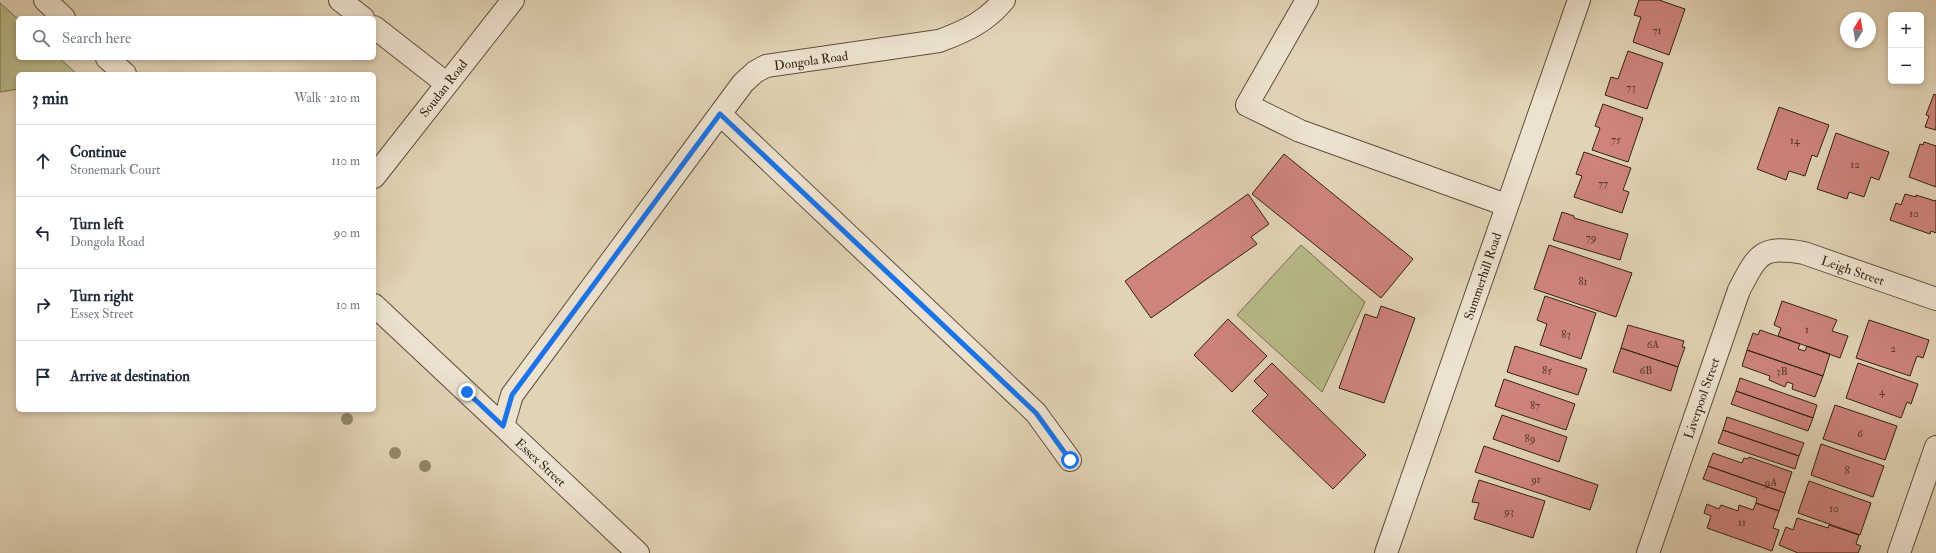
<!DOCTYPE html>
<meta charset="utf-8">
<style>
:root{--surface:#fff;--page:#f6f6f7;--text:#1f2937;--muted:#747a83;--line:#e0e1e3}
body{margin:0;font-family:"IM FELL Double Pica",serif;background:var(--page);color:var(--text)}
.controls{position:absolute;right:12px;top:12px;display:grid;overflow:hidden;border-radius:6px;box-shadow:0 2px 6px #0003}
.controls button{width:36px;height:36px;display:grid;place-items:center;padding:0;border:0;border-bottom:1px solid var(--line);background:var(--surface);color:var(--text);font:20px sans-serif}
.compass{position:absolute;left:1840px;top:12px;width:36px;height:36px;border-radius:50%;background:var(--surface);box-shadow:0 2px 6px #0003;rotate:11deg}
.stop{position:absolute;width:12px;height:12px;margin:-9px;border:3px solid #1a73e8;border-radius:50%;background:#fff}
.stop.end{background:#1a73e8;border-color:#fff;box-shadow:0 1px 4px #0008}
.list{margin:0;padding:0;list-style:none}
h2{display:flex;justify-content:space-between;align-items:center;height:52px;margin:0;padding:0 16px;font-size:17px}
h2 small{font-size:13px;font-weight:400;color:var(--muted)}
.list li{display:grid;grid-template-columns:26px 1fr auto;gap:12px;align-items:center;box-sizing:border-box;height:72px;padding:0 16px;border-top:1px solid var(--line)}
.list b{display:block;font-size:15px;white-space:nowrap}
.list p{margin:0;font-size:13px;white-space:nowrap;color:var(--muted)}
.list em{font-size:13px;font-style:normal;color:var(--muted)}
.icon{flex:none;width:22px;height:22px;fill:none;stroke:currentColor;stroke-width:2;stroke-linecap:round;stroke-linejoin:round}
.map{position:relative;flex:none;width:1936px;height:553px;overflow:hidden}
.search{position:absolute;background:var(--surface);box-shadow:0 2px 6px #0003;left:16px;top:16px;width:360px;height:44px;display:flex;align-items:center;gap:10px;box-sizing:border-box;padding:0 14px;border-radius:6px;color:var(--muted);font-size:15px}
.panel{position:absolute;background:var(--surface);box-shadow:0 2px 6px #0003;left:16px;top:72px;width:360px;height:340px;border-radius:6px}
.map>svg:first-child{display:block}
</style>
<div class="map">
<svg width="1936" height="553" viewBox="0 0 1936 553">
<rect width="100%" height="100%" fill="#e1d3b5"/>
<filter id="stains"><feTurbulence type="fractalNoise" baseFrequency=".005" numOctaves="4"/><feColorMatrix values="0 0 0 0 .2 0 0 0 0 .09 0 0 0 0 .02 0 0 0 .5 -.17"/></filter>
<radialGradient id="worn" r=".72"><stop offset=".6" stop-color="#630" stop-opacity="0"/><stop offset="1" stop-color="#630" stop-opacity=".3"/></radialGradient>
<!-- green -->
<path fill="#b9ba89" stroke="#766e4e" d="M 0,3 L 18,19 L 18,58 L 59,58 L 77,74 L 18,74 L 18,89 L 0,92 Z
M 1301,245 L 1365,302 L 1322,392 L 1237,315 Z"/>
<!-- building -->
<path fill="#ce837d" stroke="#322314" d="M 1639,0 L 1659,0 L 1685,9 L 1669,55 L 1633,42 L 1641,17 L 1634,15 Z
M 1628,51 L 1663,63 L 1647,109 L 1605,95 L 1611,77 L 1618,79 Z
M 1934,94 L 1936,95 L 1936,130 L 1925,127 L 1929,116 L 1926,115 Z
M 1603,104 L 1643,118 L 1628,162 L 1592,150 L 1600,128 L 1595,126 Z
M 1779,107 L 1829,125 L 1817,157 L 1812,155 L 1805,176 L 1789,171 L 1786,180 L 1757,169 Z
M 1836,133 L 1889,152 L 1879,180 L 1871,177 L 1864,197 L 1849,192 L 1847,199 L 1817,189 Z
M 1924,142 L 1936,146 L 1936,187 L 1909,177 L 1920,144 L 1923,145 Z
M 1584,152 L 1631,168 L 1623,190 L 1629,192 L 1622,213 L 1574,197 L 1582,176 L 1576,174 Z
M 1284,154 L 1413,259 L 1381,298 L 1252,194 Z
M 1248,194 L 1269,224 L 1251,237 L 1257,244 L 1151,318 L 1125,281 Z
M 1905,194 L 1916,197 L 1916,195 L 1935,201 L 1936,200 L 1936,233 L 1931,231 L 1930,234 L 1890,220 L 1896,203 L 1901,205 Z
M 1562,212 L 1574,216 L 1574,218 L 1628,234 L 1620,260 L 1553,240 Z
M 1549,245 L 1632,273 L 1616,317 L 1534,289 Z
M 1545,296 L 1596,313 L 1581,359 L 1540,345 L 1547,324 L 1537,320 Z
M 1782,301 L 1837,320 L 1832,331 L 1848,336 L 1840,358 L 1778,336 L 1781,328 L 1774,325 Z
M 1381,306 L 1415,318 L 1384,403 L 1339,388 L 1365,314 L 1377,318 Z
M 1228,319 L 1267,356 L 1232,392 L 1194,355 Z
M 1869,320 L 1929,340 L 1923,358 L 1917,356 L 1910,376 L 1856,358 Z
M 1628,325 L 1684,341 L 1682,347 L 1685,347 L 1678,367 L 1621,348 Z
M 1760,330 L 1800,344 L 1798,349 L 1805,351 L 1807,346 L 1830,354 L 1823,376 L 1747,350 L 1753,333 L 1758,335 Z
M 1515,346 L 1587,369 L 1578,395 L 1507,372 Z
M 1621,348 L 1678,367 L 1671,391 L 1613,372 Z
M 1747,350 L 1823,376 L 1815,397 L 1792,389 L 1793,384 L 1787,382 L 1785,387 L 1769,380 L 1770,376 L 1742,366 Z
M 1272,363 L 1366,455 L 1333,489 L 1252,411 L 1268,395 L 1254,381 Z
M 1858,363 L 1918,384 L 1911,404 L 1907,402 L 1901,418 L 1846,398 Z
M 1740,378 L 1817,405 L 1813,418 L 1736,391 Z
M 1504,379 L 1575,404 L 1566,430 L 1495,406 Z
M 1736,391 L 1813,418 L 1808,431 L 1731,404 Z
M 1835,405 L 1897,426 L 1885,460 L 1823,439 Z
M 1502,415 L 1567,437 L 1559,462 L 1493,439 Z
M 1727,417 L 1804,443 L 1799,456 L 1723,430 Z
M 1723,430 L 1799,456 L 1795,469 L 1718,443 Z
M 1821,444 L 1884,466 L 1873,497 L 1811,475 Z
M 1484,446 L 1598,485 L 1590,510 L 1475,472 Z
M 1713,453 L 1742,463 L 1744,458 L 1748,459 L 1749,457 L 1792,472 L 1785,493 L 1708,466 Z
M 1708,466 L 1785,493 L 1779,511 L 1756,503 L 1757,498 L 1703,479 Z
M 1479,480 L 1545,501 L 1533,538 L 1474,519 L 1479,503 L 1472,502 Z
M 1809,481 L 1871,503 L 1860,535 L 1798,513 Z
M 1756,503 L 1779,511 L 1773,528 L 1779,530 L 1772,551 L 1707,528 L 1711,516 L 1704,513 L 1707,504 L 1719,509 L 1721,505 L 1738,511 L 1739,505 L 1753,510 Z
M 1797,518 L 1828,528 L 1829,525 L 1859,535 L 1856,544 L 1861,546 L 1858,553 L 1798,553 L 1779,545 L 1786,527 L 1793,530 Z"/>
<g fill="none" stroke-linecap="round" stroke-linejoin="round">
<defs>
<path id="minor" d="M 45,0 L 64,18
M 340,0 L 363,18
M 1307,0 L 1247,105 L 1300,131 L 1506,205
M 374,27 L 447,84
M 107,58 L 125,74
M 720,114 L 1036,413 L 1070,460
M 374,177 L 513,0
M 374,305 L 638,553
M 503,426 L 512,395 L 743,83 L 755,72 L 766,66 L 939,41 C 966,31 986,22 1004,0
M 1386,553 L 1579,0
M 1648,553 L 1739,290 C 1758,254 1761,245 1804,253 L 1936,299
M 1899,553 L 1936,447"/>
</defs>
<!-- minor casing -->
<use href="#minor" stroke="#5e4f3c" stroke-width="24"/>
<!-- minor -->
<use href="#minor" stroke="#ece2cf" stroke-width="22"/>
</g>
<!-- trees -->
<g fill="#93876c">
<circle cx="347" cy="419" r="6"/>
<circle cx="395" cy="453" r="6"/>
<circle cx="425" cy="466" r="6"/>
</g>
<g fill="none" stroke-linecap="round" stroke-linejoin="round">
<!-- route -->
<path stroke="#1a73e8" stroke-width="5" d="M 467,392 L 503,426 L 512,395 L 720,114 L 1036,413 L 1070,460"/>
</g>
<g text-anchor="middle" stroke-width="3.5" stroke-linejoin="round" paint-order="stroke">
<!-- number labels -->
<g font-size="11" fill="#593b2e">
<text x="1657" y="34">71</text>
<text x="1631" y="91">73</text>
<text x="1616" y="143">75</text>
<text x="1795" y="144">14</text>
<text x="1855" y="168">12</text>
<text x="1603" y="187">77</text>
<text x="1914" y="217">10</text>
<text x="1591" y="241">79</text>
<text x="1583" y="285">81</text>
<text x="1807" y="333">1</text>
<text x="1566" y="338">83</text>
<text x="1653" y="348">6A</text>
<text x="1893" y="352">2</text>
<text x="1547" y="374">85</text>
<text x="1646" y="374">6B</text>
<text x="1782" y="375">3B</text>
<text x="1882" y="395">4</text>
<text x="1535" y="409">87</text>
<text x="1860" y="437">6</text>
<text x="1530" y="442">89</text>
<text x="1847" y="474">8</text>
<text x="1536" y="483">91</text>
<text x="1771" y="486">9A</text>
<text x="1834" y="512">10</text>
<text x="1509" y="515">93</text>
<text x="1742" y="526">11</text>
</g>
<!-- street labels -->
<g font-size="13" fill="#322314" stroke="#ece2cf">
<text transform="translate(811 60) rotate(-8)" y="5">Dongola Road</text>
<text transform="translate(443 88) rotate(-52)" y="5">Soudan Road</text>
<text transform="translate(1853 270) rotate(19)" y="5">Leigh Street</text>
<text transform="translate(1482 276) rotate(-71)" y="5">Summerhill Road</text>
<text transform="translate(1701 398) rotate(-71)" y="5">Liverpool Street</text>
<text transform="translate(541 462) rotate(43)" y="5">Essex Street</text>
</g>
</g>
<rect width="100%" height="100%" filter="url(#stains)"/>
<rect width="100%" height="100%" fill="url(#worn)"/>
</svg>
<div class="controls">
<button>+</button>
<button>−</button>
</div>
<svg class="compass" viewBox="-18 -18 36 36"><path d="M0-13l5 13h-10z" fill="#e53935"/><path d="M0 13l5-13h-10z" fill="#747a83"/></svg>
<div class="stop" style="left:1070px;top:460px"></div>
<div class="stop end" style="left:467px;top:392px"></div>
<div class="search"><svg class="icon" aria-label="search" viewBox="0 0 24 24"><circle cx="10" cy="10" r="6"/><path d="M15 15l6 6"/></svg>Search here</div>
<section class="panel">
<h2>3 min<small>Walk · 210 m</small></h2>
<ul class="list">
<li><svg class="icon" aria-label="ahead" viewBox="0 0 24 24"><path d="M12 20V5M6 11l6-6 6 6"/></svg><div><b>Continue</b><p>Stonemark Court</p></div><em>110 m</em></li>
<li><svg class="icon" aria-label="left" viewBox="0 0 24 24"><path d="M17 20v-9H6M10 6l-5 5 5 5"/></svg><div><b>Turn left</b><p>Dongola Road</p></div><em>90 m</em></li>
<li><svg class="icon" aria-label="right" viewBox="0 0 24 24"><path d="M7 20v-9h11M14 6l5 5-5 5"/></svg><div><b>Turn right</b><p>Essex Street</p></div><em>10 m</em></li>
<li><svg class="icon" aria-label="arrive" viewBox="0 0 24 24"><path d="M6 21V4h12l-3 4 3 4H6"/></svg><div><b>Arrive at destination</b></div></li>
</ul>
</section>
</div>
